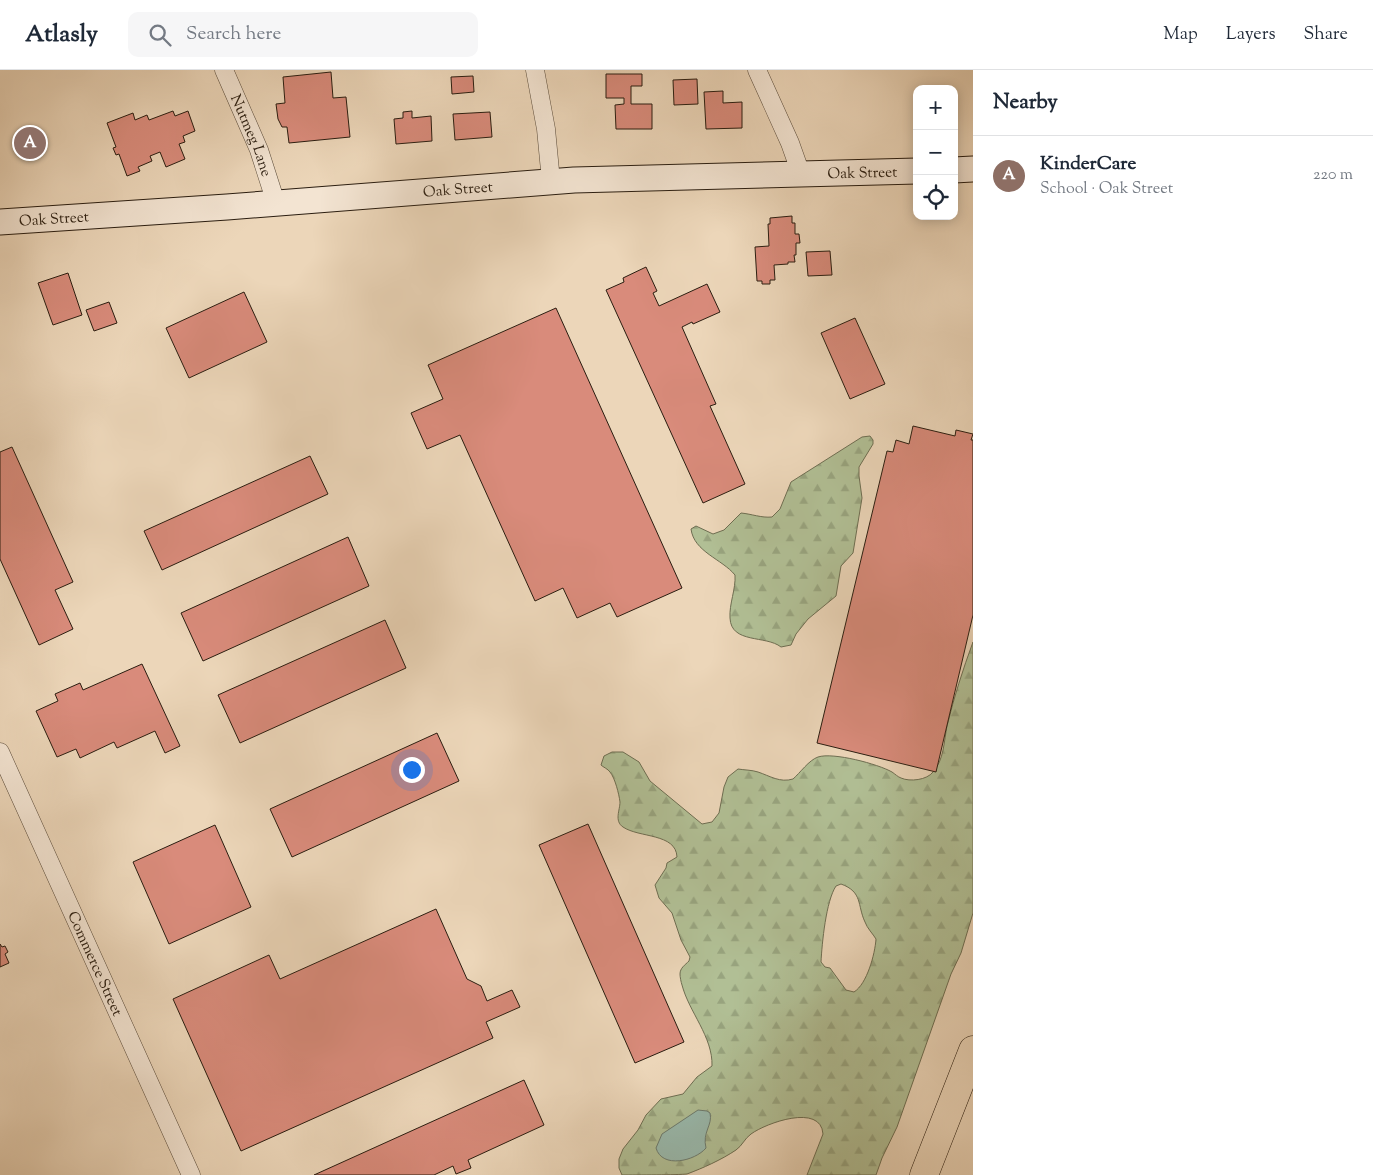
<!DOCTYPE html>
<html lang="en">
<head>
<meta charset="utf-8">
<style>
  :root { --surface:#fff; --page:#f6f6f7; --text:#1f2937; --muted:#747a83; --line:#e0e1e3; --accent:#111827 }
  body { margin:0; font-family:"Sorts Mill Goudy",serif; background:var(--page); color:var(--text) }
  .controls { position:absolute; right:15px; top:15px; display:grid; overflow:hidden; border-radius:10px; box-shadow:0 2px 12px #0003 }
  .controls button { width:45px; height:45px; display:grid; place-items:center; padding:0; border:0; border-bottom:1px solid var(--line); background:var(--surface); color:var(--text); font:25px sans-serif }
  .you { position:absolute; left:411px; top:699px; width:18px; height:18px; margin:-12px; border:4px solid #fff; border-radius:50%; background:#1a73e8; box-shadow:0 0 0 8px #1a73e833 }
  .badge { display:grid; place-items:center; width:32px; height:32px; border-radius:50%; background:var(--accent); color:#fff; font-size:16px; font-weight:700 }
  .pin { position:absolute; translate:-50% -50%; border:2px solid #fff; box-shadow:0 1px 5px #0006 }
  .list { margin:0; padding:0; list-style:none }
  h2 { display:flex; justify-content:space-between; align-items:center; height:65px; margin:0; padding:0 20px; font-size:21px }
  h2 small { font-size:16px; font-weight:400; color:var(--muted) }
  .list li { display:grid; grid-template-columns:32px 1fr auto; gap:15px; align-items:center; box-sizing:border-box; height:80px; padding:0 20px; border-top:1px solid var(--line) }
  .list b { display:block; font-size:19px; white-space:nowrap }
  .list p { margin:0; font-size:16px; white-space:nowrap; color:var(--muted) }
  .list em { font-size:16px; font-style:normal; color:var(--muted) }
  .icon { flex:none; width:28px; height:28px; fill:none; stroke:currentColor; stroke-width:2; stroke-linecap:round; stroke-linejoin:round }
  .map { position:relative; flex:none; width:973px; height:1105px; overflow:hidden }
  header { display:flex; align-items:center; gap:30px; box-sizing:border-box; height:70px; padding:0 25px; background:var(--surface); border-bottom:1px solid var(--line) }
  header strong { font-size:24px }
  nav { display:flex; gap:28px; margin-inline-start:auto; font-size:18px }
  .search { width:350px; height:45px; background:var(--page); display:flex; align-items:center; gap:12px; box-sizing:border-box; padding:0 18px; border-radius:10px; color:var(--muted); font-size:19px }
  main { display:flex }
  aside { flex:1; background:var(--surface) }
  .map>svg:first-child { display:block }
</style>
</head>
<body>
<header>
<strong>Atlasly</strong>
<div class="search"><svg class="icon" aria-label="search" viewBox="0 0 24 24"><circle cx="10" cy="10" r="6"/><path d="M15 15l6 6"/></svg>Search here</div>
<nav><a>Map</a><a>Layers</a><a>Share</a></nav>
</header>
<main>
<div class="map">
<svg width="973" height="1105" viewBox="0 0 973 1105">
  <defs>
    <pattern id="forest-firs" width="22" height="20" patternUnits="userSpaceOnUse" patternTransform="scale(1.25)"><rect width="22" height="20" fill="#b1bf95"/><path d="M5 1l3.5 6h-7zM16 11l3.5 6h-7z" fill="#98a47f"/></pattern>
  </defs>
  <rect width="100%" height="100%" fill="#ecd6b9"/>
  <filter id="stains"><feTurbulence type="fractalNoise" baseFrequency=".004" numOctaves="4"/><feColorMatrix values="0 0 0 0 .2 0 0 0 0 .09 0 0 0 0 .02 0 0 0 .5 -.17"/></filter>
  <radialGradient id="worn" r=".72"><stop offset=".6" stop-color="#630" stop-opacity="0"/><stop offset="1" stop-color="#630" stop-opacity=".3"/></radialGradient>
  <path fill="url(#forest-firs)" stroke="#6e6e52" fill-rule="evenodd" d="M870 366 873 370V374L859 397V406L862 428 853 483 841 496 836 526 808 549 796 564 791 575 781 577C766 565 731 574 730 548 729 534 736 519 735 505 722 489 694 482 691 459L696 456 713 464 724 460 741 443C752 444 761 448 772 447L780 439 791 412 862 367Z
    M973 572V843L961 883 951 904 897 1057 882 1088 876 1105H807L823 1064C821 1033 766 1053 751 1064 745 1068 742 1076 736 1080 721 1090 703 1098 687 1104 678 1105 636 1105 622 1105L619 1098V1089L623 1079 638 1060 646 1045 661 1029 683 1024 697 1007 712 996C713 967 689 942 682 915 681 912 680 907 680 904 680 898 685 895 689 891L690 887 681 870 672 843 659 828 655 815 666 798 667 793 677 787C676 763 639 768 623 757 614 751 620 740 620 732 619 724 615 708 610 702 608 699 603 697 601 695L604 686 612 682H623L639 692 650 711 702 754 712 752 719 743 724 717 728 707 738 699C744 700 752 700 758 702 770 706 780 713 793 709 800 703 809 690 818 687 833 682 878 694 892 702 895 704 898 707 901 708 910 712 927 710 933 702 944 690 944 671 947 656 954 627 963 599 973 572ZM841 814C863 822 857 835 865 852 867 858 873 864 876 869 875 884 867 914 854 922L846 920 830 898 825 897 821 892C822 873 826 831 836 816Z"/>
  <path fill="#99b9ac" stroke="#6d7b6e" d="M698 1040 707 1041 710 1043C713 1055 702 1062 706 1078 695 1091 662 1099 656 1078L662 1064Z"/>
  <path fill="#d98b7b" stroke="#2a1d10" d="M331 2 333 28 346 27 350 67 289 73 287 57H282L278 49 276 34 285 33 283 7Z
    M606 4H642V16H631V34H652V59H616L615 35 624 34V28H606Z
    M473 6 474 22 452 24 451 7Z
    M697 9 698 34 674 35 673 10Z
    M723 21V33L742 32V58L706 59 704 22Z
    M173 41 175 46 188 41 195 61 183 66 185 72 179 74 185 89 166 97 160 82 150 86 152 91 138 97 140 101 127 106 119 84 116 85 113 78 116 77 107 53 133 43 135 50 147 45 149 50Z
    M412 41V48L431 46 432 71 396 74 394 49 403 48V42Z
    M490 42 492 67 455 70 453 44Z
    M792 146V153H795V164H799L800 173H796V185H794L795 192H788V194L774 195 775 210H770V214H762V211H757L755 177 769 176 768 154H770V148Z
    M830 181 832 205 808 206 806 182Z
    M646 197 657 221 653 223 659 236 707 214 720 242 693 254 692 252 682 257 716 334 710 336 745 414 703 433 606 220 624 212 623 208Z
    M68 203 82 245 53 255 38 213Z
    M244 222 267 272 189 308 166 258Z
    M109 232 117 253 94 261 86 240Z
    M556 238 682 518 617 547 610 533 577 548 563 518 535 531 460 365 427 379 411 343 443 329 428 295Z
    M855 248 885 314 850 329 821 263Z
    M913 356 955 366 956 360 973 364 971 370H973V545L936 702 817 673 887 381 893 382 896 370 909 374Z
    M12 377 73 512 55 520 73 559 39 575 0 489V382Z
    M310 386 328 424 162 500 144 461Z
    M348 467 369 516 203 591 181 543Z
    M385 550 406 598 240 673 218 625Z
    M142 594 180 676 165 683 155 661 117 678 114 672 80 688 76 679 57 687 36 641 58 631 55 624 80 613 83 620Z
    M437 663 459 711 292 787 270 739Z
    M588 754 684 972 635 993 539 775Z
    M215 755 251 837 169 874 133 792Z
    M436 839 467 909 481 916 487 931 512 920 520 937 486 952 493 968 241 1081 173 929 269 885 280 909Z
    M0 874 2 877 5 876 8 882 5 884 9 893 0 897Z
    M524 1010 544 1055 468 1090 471 1098 456 1104 453 1096 434 1105H314Z"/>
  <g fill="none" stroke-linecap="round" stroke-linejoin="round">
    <g stroke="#5a4b3a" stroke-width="19">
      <g id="street">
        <path id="s1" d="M224 0 259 80 276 133"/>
        <path d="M535 0 546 59 551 111"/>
        <path d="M757 0 790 73 801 104"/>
        <path id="s2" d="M0 682 191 1105"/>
      </g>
    </g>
    <g stroke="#2a1d10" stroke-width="27">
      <g id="secondary">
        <path d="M954 100 973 99"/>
        <path id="s3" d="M0 152 227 137 574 110 917 101"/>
      </g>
    </g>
    <g stroke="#2a1d10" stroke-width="29">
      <path id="highway" d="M924 1105 973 980"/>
    </g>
    <use href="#street" stroke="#f3e4d2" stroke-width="18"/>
    <use href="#secondary" stroke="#f3e4d2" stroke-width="25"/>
    <use href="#highway" stroke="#ecd6b9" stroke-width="28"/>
  </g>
  <g text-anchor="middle" stroke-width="5" stroke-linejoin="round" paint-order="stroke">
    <g font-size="15" fill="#2a1d10" stroke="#f3e4d2">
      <text dy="5" stroke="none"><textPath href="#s1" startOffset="71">Nutmeg Lane</textPath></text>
      <text dy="5" stroke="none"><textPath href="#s3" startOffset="864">Oak Street</textPath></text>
      <text dy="5" stroke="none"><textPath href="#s3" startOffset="459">Oak Street</textPath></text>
      <text dy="5" stroke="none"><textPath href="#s3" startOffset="54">Oak Street</textPath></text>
      <text dy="5" stroke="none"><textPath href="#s2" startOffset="232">Commerce Street</textPath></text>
    </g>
  </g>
  <rect width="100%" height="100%" filter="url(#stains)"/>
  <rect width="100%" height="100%" fill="url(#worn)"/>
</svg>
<div class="controls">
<button>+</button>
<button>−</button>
<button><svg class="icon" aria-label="locate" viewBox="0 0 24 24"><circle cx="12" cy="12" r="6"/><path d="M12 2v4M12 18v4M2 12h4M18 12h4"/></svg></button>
</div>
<div class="you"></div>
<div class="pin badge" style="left:30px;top:73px;background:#8d6e63">A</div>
</div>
<aside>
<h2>Nearby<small></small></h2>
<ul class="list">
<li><span class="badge" style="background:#8d6e63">A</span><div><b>KinderCare</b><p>School · Oak Street</p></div><em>220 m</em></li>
</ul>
</aside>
</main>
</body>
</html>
